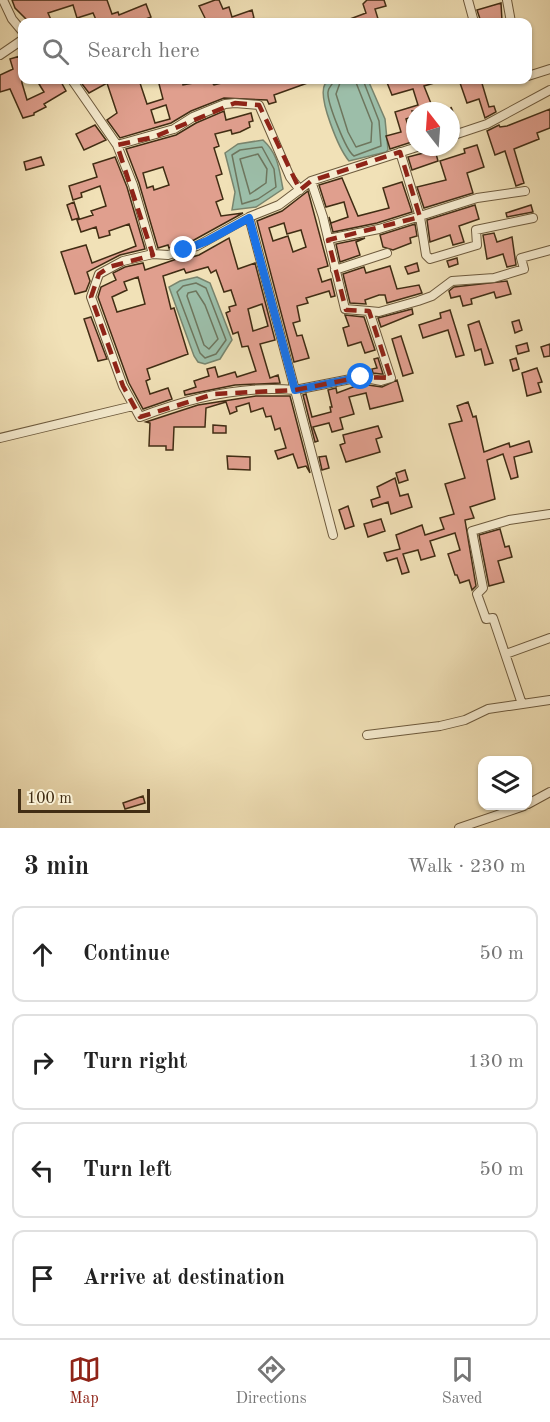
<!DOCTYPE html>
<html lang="en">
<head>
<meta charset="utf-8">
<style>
  :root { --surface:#fff; --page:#f6f6f6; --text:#222; --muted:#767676; --line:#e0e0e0; --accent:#8f2418 }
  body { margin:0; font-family:"Old Standard TT",serif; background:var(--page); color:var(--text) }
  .controls { position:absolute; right:18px; bottom:18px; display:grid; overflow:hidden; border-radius:12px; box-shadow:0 2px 4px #0004 }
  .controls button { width:54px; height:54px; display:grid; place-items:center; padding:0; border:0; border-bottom:2px solid var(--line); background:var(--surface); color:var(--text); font:30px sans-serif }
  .compass { position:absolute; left:406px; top:102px; width:54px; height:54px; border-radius:50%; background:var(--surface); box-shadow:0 2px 4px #0004; rotate:343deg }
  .scale { position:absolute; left:18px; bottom:15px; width:132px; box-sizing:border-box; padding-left:6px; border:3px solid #412d14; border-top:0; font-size:16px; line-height:21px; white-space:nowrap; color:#412d14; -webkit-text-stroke:4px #f6ecd0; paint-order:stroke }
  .stop { position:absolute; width:18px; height:18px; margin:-14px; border:4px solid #1a73e8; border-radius:50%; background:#fff }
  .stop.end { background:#1a73e8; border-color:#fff; box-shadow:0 2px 6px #0008 }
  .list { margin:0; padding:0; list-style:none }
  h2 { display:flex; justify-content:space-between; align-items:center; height:78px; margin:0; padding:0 24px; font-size:26px }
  h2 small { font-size:20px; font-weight:400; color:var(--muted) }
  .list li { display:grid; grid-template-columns:39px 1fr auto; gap:18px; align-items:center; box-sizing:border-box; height:96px; margin:0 12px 12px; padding:0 12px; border:2px solid var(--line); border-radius:12px }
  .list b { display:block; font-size:22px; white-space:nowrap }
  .list em { font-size:20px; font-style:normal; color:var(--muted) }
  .icon { flex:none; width:33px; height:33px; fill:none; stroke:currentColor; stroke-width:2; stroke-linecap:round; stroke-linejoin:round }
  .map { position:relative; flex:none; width:550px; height:828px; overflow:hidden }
  .search { position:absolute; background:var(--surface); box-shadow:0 2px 4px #0004; left:18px; right:18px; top:18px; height:66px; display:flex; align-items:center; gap:15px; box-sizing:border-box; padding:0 21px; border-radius:12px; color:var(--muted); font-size:22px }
  .sheet { height:510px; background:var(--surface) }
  nav { display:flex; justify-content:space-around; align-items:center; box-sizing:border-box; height:84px; border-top:2px solid var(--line); background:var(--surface); font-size:16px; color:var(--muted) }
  nav a { display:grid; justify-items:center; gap:3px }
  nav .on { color:var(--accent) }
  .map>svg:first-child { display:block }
</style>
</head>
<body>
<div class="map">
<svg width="550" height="828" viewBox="0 0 550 828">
  <rect width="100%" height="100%" fill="#f1e1b7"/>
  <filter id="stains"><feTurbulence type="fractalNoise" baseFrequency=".00333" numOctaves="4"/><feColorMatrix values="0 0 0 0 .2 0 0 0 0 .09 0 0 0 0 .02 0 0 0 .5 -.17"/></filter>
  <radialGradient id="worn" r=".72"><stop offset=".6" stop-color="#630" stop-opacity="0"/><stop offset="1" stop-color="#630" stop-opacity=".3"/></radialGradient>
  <path fill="#9cbea9" stroke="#78846d" stroke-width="1.5" d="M332 80H368L385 119 388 150 386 152 349 161C339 149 317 97 325 84Z
    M263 140C279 155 279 170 283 189L256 207 232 210 235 192 225 153 238 144Z
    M197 277 210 283 232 340 220 359 205 364 198 362 194 356 169 287 180 281Z"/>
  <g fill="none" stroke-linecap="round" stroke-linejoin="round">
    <path stroke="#6e765e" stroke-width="1.5" d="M334 80C333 85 328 87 328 92 327 102 346 151 354 156L381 146 379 121 363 80
      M341 80 336 94 348 132 356 147 371 142 372 123 355 80
      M262 147 274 169 276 187 258 199 242 204 232 155 240 150Z
      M258 154 267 169 266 183 250 194 240 159Z
      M196 283 206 288 226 340 216 354 205 358 200 353 177 292 183 286Z
      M196 291 205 305 218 339 209 349 204 345 187 296 188 293Z"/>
  </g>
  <path fill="#e09f8e" stroke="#412d14" stroke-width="1.5" fill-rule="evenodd" d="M12 0H107L112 14 118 12 119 15 146 4 151 17 138 22H97L93 13 77 18 73 5 48 13 52 22H29L15 8Z
    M215 0H219L223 9 229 7 232 17 252 10 254 18 242 22H207L199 6Z
    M367 0H384L386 6 375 9 379 22H342L366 13 363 4Z
    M501 3 502 21 481 22 477 10Z
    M20 56 22 83 27 100 44 92 39 84 48 80H60L66 91 44 104 46 107 34 113V115L23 118 10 89 0 92V75L13 69 10 59Z
    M79 80H139L147 104 163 99 158 80H182L183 85 210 80 214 85 234 80 313 81 274 95 276 102 269 104 267 100 224 98 191 111 171 123 120 138 107 120 117 113 107 83 89 93ZM166 105 170 119 155 123 151 110Z
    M386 80 441 81 424 86 434 111H412L414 116 406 119 411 134 415 132V141L390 149 386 136 401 132 395 112 418 105 413 89 392 95Z
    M459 80H481L489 107 494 106 496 112 485 118 479 99 467 103Z
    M451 107 459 127 451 129Z
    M550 109V128L537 133 539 139 514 149 524 183 516 186 505 151 495 155 487 131 499 125 500 127 507 126Z
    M224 111 226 120 251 113 253 121 249 122 250 127 240 132 232 134 231 130 215 134 219 146 214 148 222 174 216 176 223 199 216 202 221 216 243 213 194 240 169 248 168 245 158 248 139 183 126 149 176 135 196 123ZM163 167 169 185 154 190 153 186 147 188 143 173Z
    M95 125 106 140 84 150 76 134Z
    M477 145 484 167 467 173 473 193 424 208 417 187 446 180 440 161 465 153 464 149Z
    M435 150 438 161 412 170 408 157Z
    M41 157 44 165 26 170 24 162Z
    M115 157 127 187 145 249 120 255 87 272 90 281 86 291 75 294 61 252 86 245 92 263 136 246 129 224 109 231 110 235 99 238 96 227 81 232 77 220 93 215 91 211 106 206 100 186 81 193 82 197 73 200 69 186 97 177 93 164Z
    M342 178 358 216 389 208 383 188 402 182 412 212 377 223 333 232 329 217 331 223 348 217 344 202 326 207 319 185Z
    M308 191 328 266 318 269 322 282 331 279 335 296 331 297 329 291 306 298 308 303 297 306 300 321 293 323 297 336 302 335 309 358 294 362 257 221 282 211ZM284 223 287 234 301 230 306 247 293 252 288 236 273 241 269 228Z
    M74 202 79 218 72 220 67 205Z
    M475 205 479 219 459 226 464 242 453 245 450 235 430 242 427 220Z
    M531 205 533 212 507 217 506 213Z
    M415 224 417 236 410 238 411 243 393 250 383 247 380 235Z
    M494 233 497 242 512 237 516 265 507 267 503 254 487 259 483 235Z
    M229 238 238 269 255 263 275 340 260 344 270 378 278 375 280 383 235 385 185 395 184 391 196 387 194 381 209 376 207 369 215 367 218 377 235 372 237 377 256 371 248 346 242 347 238 332 233 334 226 313 230 311 229 307 236 305 231 290 224 292 216 270 211 273 208 267 186 273 184 269 163 276 171 309 174 308 188 354 147 369 150 379 146 381 150 394 168 388 172 399 143 409 129 383 98 297 101 287 116 280 113 273 125 267 143 263 145 270 191 254 192 257 199 255ZM138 277 145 304 117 312 112 297 127 290 124 282ZM262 304 268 326 253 331 248 309Z
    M365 238 356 242 360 255 340 262 336 244Z
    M457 258 458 264 449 267 447 261Z
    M417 263 419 271 408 274 405 267Z
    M390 266 397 289 419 285 422 293 387 303 385 295H379L365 300 366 304 350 303 343 274 364 267 366 273Z
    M507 281 511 294 496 298 494 292 471 299 472 304 463 306 460 296 451 298 449 291 454 287Z
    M412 309 413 314 381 327 378 318Z
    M450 310 464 355 456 357 448 330 423 338 419 325 441 318 440 313Z
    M345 315 364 317 375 350 365 353 361 342 348 346 343 328 349 326Z
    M91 317 107 359 98 361 84 319Z
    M519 320 522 330 515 333 512 322Z
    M479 321 493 363 485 365 481 349 475 351 468 325Z
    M401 336 413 373 403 376 392 339Z
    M527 343 529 351 518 354 516 346Z
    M550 344V356L544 357 541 347Z
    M378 358 383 374H381L373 373 372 369 377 368 374 359Z
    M516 358 519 369 513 371 510 360Z
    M537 368 542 382 538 383 541 392 527 396 522 373Z
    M397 380 403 401 370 409 366 393 349 397 354 414 340 418 343 429 332 432 329 423 313 427 318 441 315 442 303 395 306 394 312 417 331 412 330 407H332L328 390 336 388 337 393 361 384 382 387Z
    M256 396H290L310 473 306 466 298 468 293 454 278 459 275 451 286 448 280 428 275 430 271 416 266 417 263 408 251 412 249 403 236 407 237 411 230 414 226 402 206 408 205 427H174L173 450H166V446H149L150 423 146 422 198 405Z
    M468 402 473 417 476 416 484 452 509 443 510 447 529 441 532 452 514 457 518 477 511 479 503 454 487 460 495 499 470 507 474 518 465 520 476 586 472 590 469 580 460 583 457 575H455L448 554 460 550 455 533 430 541 435 556 421 560 418 550 403 554 409 572 402 574 397 558 387 561 384 553 400 549 396 535 422 525 425 535 444 529 440 518 454 514 445 484 465 478 449 424 462 421 457 406Z
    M213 425 226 426V433H213Z
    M378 426 382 437 376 439 380 452 346 462 340 445 345 443 343 435Z
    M227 456 250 457V470L228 469Z
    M326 456 329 468 322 470 319 457Z
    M405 470 408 480 399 483 396 473Z
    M395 478 400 496 408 494 412 507 391 514 388 502 373 507 371 500 380 497 377 487Z
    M348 506 354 526 345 529 339 510Z
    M381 519 385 531 368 537 364 524Z
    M500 529 505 547 509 546 512 557 498 561 504 582 489 586 479 535Z
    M143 796 145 803 125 809 123 803Z"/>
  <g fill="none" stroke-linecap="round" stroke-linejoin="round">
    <g stroke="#6d5a3d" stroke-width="10">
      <path id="street" d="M3 0 12 19 22 31
        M468 0 474 22
        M507 0 511 22
        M0 55 22 40
        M528 76 550 69
        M72 80 117 145 133 185 153 254
        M451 136 487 124 550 90
        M117 145 174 129 193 117 225 104 235 103 259 105 290 177 300 190
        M400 152 420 217 426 255 430 259 477 245 476 230 533 218
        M249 217 295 390 361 377 381 381 391 378 369 311 345 309 323 217 311 181
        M328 239 379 229 477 198 525 191
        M335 270 387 253
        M369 311 379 312 418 301 432 296 452 281 494 278 524 269 521 258 550 250
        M0 438 133 406
        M333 535 295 390C242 385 189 398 140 417L123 386 91 297 99 274 123 261 153 254 168 255 197 246 249 217 279 205 311 181 417 147
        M506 654 550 638
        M522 704 493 618 486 619 477 594 483 588 472 531 509 520 550 514
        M367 735 440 726 465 720 488 709 550 700
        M528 804 550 792
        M459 828 524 806"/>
    </g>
    <use href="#street" stroke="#f6ecd0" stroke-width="8"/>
  </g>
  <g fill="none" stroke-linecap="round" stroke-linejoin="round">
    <path stroke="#1a73e8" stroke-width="8" d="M184 250 207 241 249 218 295 390 361 377"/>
  </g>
  <path fill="none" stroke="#8f2418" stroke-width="4.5" stroke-dasharray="12 8" stroke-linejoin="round" d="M235 103 259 105 300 190 311 181 400 152 420 217 328 240 346 310 369 311 391 378 361 377 295 390 214 394 140 417 123 386 91 297 99 274 109 267 153 255 117 145 154 137Z"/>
  <rect width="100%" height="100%" filter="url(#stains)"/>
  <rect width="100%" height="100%" fill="url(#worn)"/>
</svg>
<div class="controls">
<button><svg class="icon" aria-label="layers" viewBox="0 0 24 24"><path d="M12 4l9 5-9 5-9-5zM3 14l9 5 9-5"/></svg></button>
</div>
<svg class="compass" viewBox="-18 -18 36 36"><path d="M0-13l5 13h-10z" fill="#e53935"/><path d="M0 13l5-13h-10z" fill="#767676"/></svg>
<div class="scale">100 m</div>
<div class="stop" style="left:361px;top:377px"></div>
<div class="stop end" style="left:184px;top:250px"></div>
<div class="search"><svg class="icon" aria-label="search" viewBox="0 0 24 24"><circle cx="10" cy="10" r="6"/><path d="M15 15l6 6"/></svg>Search here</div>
</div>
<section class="sheet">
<h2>3 min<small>Walk · 230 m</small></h2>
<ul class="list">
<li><svg class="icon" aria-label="ahead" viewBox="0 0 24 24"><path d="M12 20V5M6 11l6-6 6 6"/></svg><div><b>Continue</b></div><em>50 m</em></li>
<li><svg class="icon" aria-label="right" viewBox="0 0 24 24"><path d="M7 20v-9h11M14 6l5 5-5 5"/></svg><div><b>Turn right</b></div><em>130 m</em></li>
<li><svg class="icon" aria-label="left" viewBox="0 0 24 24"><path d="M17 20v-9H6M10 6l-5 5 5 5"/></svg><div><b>Turn left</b></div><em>50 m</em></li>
<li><svg class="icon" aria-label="arrive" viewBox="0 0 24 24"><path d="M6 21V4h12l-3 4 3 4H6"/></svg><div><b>Arrive at destination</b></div></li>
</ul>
</section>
<nav>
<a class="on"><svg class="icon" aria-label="map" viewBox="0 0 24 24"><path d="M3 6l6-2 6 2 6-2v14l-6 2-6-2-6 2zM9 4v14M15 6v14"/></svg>Map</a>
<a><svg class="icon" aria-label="directions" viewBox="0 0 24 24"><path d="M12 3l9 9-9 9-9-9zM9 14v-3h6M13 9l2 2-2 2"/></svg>Directions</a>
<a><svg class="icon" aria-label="saved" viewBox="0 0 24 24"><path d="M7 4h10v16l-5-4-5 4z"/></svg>Saved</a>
</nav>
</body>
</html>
